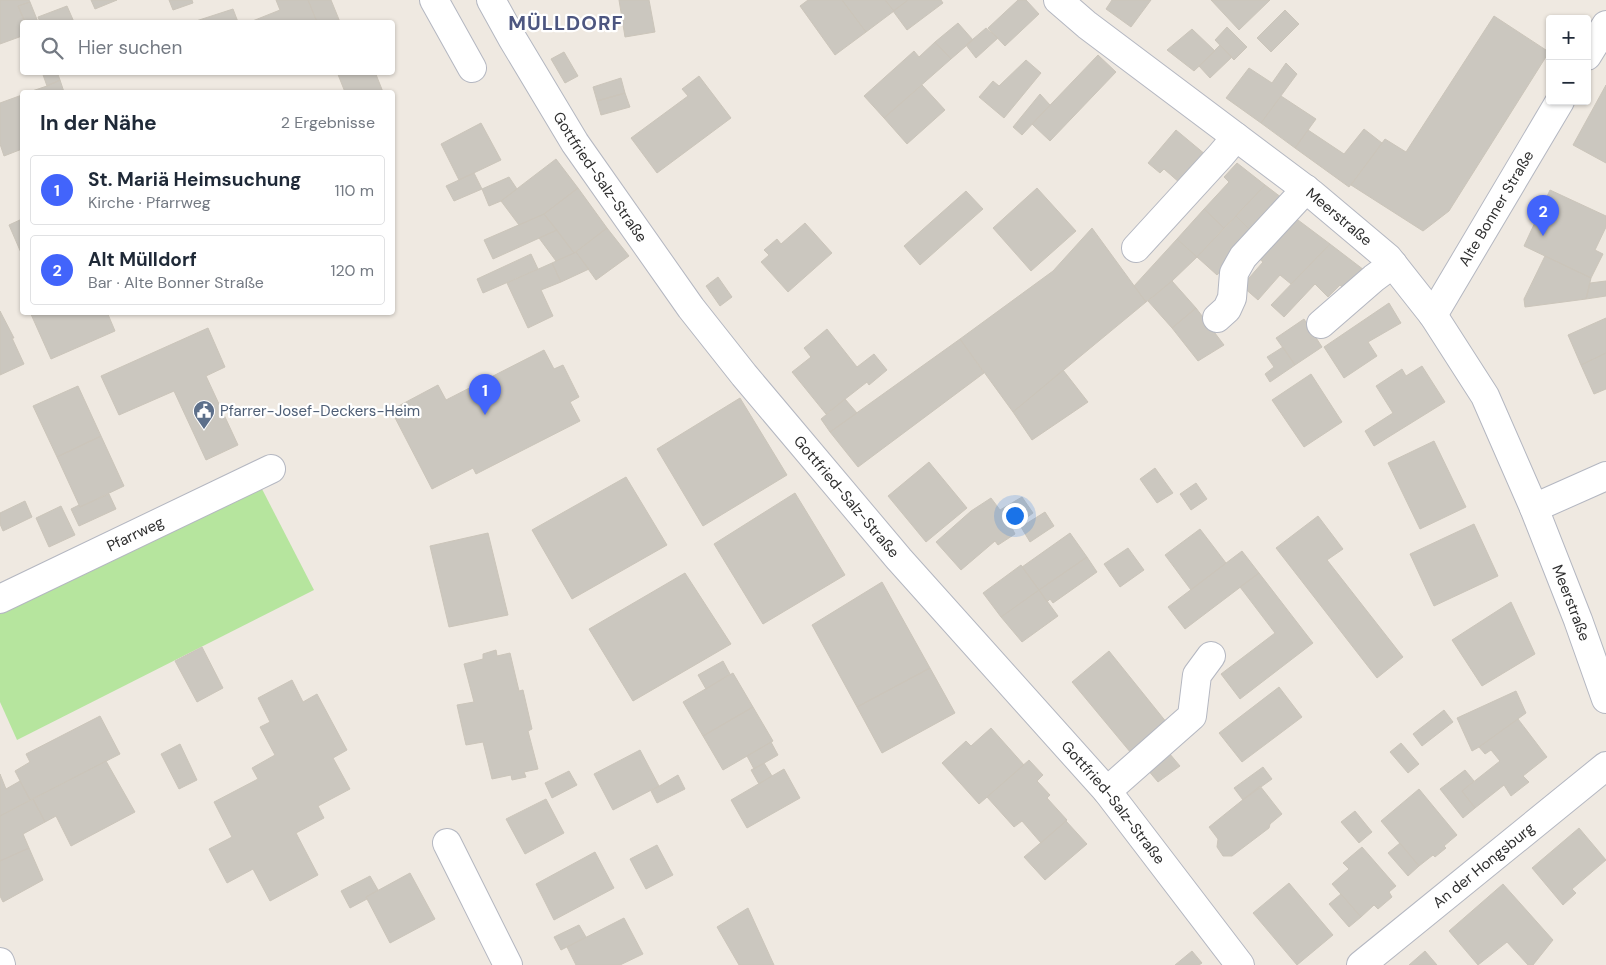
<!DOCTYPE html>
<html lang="de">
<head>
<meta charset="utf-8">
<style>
  :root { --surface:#fff; --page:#f6f6f7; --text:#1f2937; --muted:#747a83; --line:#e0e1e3; --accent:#4264fb }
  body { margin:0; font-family:"DM Sans",sans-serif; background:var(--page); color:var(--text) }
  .controls { position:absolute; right:15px; top:15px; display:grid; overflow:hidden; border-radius:5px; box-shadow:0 1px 4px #0004 }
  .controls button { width:45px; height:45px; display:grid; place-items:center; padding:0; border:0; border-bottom:1px solid var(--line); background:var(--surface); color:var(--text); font:25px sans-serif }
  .you { position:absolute; left:1014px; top:515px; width:18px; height:18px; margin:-12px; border:4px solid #fff; border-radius:50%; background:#1a73e8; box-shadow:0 0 0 8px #1a73e833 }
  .badge { display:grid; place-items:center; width:32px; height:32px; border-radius:50%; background:var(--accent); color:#fff; font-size:16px; font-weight:700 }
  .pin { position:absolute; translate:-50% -41px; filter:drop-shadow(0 1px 2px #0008) }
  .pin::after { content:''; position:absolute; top:26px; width:18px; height:15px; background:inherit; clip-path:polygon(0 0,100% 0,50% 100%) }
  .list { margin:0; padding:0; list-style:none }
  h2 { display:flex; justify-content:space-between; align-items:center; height:65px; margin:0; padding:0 20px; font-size:21px }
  h2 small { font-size:16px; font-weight:400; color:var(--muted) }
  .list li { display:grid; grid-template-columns:32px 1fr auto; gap:15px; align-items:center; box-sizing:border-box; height:70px; margin:0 10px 10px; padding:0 10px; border:1px solid var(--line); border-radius:5px }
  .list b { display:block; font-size:19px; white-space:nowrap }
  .list p { margin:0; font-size:16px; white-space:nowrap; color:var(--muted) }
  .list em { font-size:16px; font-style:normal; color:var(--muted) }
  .icon { flex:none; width:28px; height:28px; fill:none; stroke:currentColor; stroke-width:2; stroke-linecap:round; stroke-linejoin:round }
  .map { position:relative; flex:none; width:1606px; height:965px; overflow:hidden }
  .search { position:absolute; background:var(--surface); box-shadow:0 1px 4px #0004; left:20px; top:20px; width:375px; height:55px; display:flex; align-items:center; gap:12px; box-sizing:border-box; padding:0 18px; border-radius:5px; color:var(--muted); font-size:19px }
  .panel { position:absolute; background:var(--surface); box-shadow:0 1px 4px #0004; left:20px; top:90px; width:375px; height:225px; border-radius:5px }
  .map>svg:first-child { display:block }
</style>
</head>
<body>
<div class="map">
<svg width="1606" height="965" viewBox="0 0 1606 965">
  <rect width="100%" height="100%" fill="#efe9e1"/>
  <path fill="#b6e59e" d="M262 489 314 590 17 740 0 702V614Z"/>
  <path fill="#cbc7bf" stroke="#cbc5ba" d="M0 0H29L30 2 18 6 25 22H22V36L0 44Z
    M91 0H117L95 9Z
    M169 0H192L193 3 173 10Z
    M276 0H308L317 22H250L280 10Z
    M308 0H331L340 22H317Z
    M619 0H649L655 32 625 37Z
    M808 0H842L866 32 835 55 800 6Z
    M842 0H885L894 11 866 32Z
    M885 0H908L894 11Z
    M908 0H941L943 3 907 30 893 11Z
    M1018 0H1026L1039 14 1005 46 988 28Z
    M1112 0H1151L1131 27 1106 9Z
    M1211 0H1270L1239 30Z
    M30 2 38 22H25L18 6Z
    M67 6 74 22H40L38 17Z
    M233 9 238 22H193Z
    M1285 10 1299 24 1271 52 1257 38Z
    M1494 16 1549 52 1449 211 1423 231 1351 185 1385 139 1406 152Z
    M958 23 973 40 951 59 935 42Z
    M1227 27 1247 47 1234 60 1215 40Z
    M986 28 998 38 976 58 966 45Z
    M1192 29 1215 51 1194 71 1167 50Z
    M935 42 951 59 884 118 864 96 914 51 919 57Z
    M1220 45 1232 57 1210 78 1199 66Z
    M564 52 578 76 565 83 551 59Z
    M1098 55 1116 72 1050 141 1032 124Z
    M1026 60 1041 73 1004 118 979 97 993 81 999 86Z
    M1286 63 1297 74 1261 123 1226 98 1249 68 1272 83Z
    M42 72H57L60 80 47 86Z
    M337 72H375L383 92H345Z
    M699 76 731 118 657 173 631 138 688 96 682 89Z
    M621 78 625 93 597 101 593 87Z
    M60 80 64 92H29L47 86Z
    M922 85 945 110 907 144 884 118Z
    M1606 85V163L1573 145Z
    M625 93 630 107 601 115 597 101Z
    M1040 94 1050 105 1022 135 1013 127Z
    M22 95V149L4 156 0 144V103Z
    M1281 96 1316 119 1295 148 1261 123Z
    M481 123 501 160 459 180 441 144Z
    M1364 129 1382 143 1349 187 1295 148 1308 130 1344 154Z
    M1176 130 1206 155 1180 183 1164 169 1160 173 1148 163Z
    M556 159 578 188 544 214 519 225 501 201Z
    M1237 163 1265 185 1224 228 1204 209 1229 182 1224 177Z
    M474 173 482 189 454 201 446 186Z
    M509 177 517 189 501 201 489 206 482 189Z
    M1265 185 1286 201 1254 234 1236 216Z
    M578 188 607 228 574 253 544 214Z
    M1037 188 1076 231 1031 271 993 228Z
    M1550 190 1606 216V227L1595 250 1603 254 1591 278 1524 246Z
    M966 191 983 209 920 265 904 246Z
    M1204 209 1224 228 1197 257 1177 239Z
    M544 214 557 230 493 259 484 240Z
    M1236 216 1254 234 1217 275 1197 257Z
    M1294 217 1330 244 1291 284 1280 275 1258 300 1242 286 1263 262 1257 257Z
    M22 219V255L9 225Z
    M805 223 832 253 788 292 761 262 769 255 764 250 777 239 781 244Z
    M607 228 629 256 596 280 576 252Z
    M1092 228 1146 302 1013 412 960 339 1053 271Z
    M557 230 574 253 556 261 539 238Z
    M1177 239 1197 257 1172 281 1146 302 1134 286Z
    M1330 244 1364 270 1345 290 1340 285 1328 297 1315 284 1284 317 1271 305Z
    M576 252 589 269 561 282 552 263Z
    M531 254 538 269 483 293 477 279Z
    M1545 256 1591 278 1586 299 1525 307 1524 299Z
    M552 263 561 282 541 290 553 316 528 328 507 283Z
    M718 277 732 297 720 306 706 286Z
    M1172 281 1196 308 1172 328 1148 301Z
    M1606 281V296L1586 299 1590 283Z
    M1389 303 1401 323 1368 342 1377 356 1344 378 1324 347Z
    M1196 308 1224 345 1198 361 1172 328Z
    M0 311 14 338H12L24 364 0 375Z
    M30 312H107L115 331 51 359Z
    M1606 318V353L1581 365 1568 335Z
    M1304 319 1322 347 1295 365 1276 338Z
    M208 328 225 367 206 376 238 445 206 460 174 391 119 415 101 376Z
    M827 329 857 367 874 354 887 370 869 385 867 382 826 414 792 372 811 357 804 348Z
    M960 339 984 373 858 467 830 432Z
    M1283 347 1295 365 1270 382 1265 374 1274 367 1267 357Z
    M544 350 554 369 563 365 579 397 570 402 580 421 476 474 473 468 432 489 391 410 438 385 446 400Z
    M1606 353V389L1594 394 1581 365Z
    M1422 366 1445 402 1374 446 1365 431 1393 413 1376 386 1402 369 1406 376Z
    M1063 370 1088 402 1032 440 1013 412Z
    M1311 374 1342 422 1304 447 1272 400Z
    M78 386 101 436 57 457 33 406Z
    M740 398 787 475 703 526 657 449Z
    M845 399 857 413 830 432 821 419Z
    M101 436 124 486 80 507 57 457Z
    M1434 441 1466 507 1420 529 1388 463Z
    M929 462 967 508 926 542 888 496Z
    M1155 468 1173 493 1157 503 1140 479Z
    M626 477 667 545 572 599 532 530Z
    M1196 483 1207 499 1191 510 1180 494Z
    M795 493 845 575 763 624 714 544Z
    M109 494 116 509 79 526 71 509 79 505 80 507Z
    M1022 497 1033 513 1012 528 1015 534 998 545 995 541 961 570 936 542 971 511 991 498 1000 510Z
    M25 501 32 517 3 531 0 524V513Z
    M61 506 75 535 49 547 36 518Z
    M1045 512 1054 526 1030 542 1021 527Z
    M1318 516 1343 549 1327 560 1403 657 1377 678 1276 548Z
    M1474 524 1498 576 1434 606 1410 554Z
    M1200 529 1226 563 1191 590 1165 555Z
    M488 533 508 615 449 627 430 546Z
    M1070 533 1087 557 1039 590 1022 567Z
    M1128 548 1144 570 1120 587 1104 564Z
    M1242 551 1259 573 1185 629 1168 607Z
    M1087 557 1097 572 1053 603 1050 599 1047 602 1039 590Z
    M1021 565 1039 590 1001 617 983 593Z
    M685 573 731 644 633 701 589 629Z
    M1259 573 1313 643 1240 699 1221 674 1275 633 1240 587Z
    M882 582 930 668 857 707 812 625Z
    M1039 590 1058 616 1022 642 1001 617Z
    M1511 602 1535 654 1482 686 1452 640Z
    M202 647 223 688 197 702 175 661Z
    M496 650 497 656 510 653 519 691 523 690 532 729 528 731 538 769 524 772 526 777 512 780 511 775 492 779 483 742 466 745 457 705 474 702 464 664 483 659V654Z
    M1109 651 1167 723 1131 753 1072 682Z
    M723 661 730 674 706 689 698 675Z
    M930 668 955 713 882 753 857 707Z
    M733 673 753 707 703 736 683 702Z
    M292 680 303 702 317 694 347 750 333 758 350 789 318 806 324 818 296 833 318 875 270 901 253 869 227 883 209 849 232 837 214 802 258 779 252 768 275 755 260 727 270 722 258 698Z
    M1279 687 1302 717 1242 762 1219 733Z
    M1516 691 1526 713 1479 747 1472 751 1457 718Z
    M753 707 773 741 723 770 703 736Z
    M1444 710 1453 722 1422 746 1413 734Z
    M100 716 120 754 30 800 15 771 30 762 26 754Z
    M1518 719 1547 757 1523 776 1529 782 1511 796 1504 785 1475 808 1462 791 1500 761 1491 750 1485 754 1479 747Z
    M991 728 1024 765 979 804 942 763 966 741 971 746Z
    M771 742 778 755 754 769 747 756Z
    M1401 743 1419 764 1408 773 1390 752Z
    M180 744 197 780 179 789 161 754Z
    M640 750 659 786 613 810 594 774Z
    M1169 753 1180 766 1158 782 1147 769Z
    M1029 760 1043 775 1037 781 1050 795 1047 798 1067 820 1041 843 1022 821 1014 827 987 797Z
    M106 761 135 812 71 846 56 816 45 822 33 799Z
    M764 763 772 776 759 784 751 770Z
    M1263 767 1272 779 1243 800 1234 788Z
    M784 769 800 798 747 828 731 800Z
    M1465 770 1474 781 1462 791 1475 808 1463 818 1440 789Z
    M569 771 577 785 552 798 545 783Z
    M0 774 6 789 20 781 30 800 0 816Z
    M678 775 685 789 657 803 651 791Z
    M1260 786 1282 814 1270 824 1269 828 1232 856H1223L1217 847 1218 839 1209 827Z
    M1419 789 1457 835 1444 846 1446 848 1435 857 1433 855 1419 866 1381 821Z
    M33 799 45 822 23 834 29 848 0 861V816Z
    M546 799 564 833 525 854 506 819Z
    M1355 811 1372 832 1359 843 1341 822Z
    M1066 821 1087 844 1045 880 1024 857Z
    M1579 828 1606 860 1572 889 1576 893 1563 905 1532 868Z
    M1400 843 1419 866 1408 876 1388 853Z
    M657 845 673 875 646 889 630 859Z
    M1362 847 1396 886 1389 892 1392 897 1378 909 1374 905 1361 917 1332 884 1349 869 1343 863Z
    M29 848 43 880 3 902 0 896V861Z
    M595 852 614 888 554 920 536 884Z
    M410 873 435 919 390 943 366 897Z
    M370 876 378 890 366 897 367 899 350 908 341 891Z
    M1289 883 1333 935 1297 965 1253 913Z
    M1503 884 1553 940 1533 965H1528L1507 942 1478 965 1449 931Z
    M1341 894 1361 917 1349 927 1329 904Z
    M748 908 774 965H739L717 927Z
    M624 918 643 954 620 965H576L567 947Z
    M579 925 586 937 561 950 554 937Z
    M1192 951 1202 963 1199 965H1175Z
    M1425 951 1437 965H1409Z"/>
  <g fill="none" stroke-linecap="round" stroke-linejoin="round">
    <g stroke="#b4b7c1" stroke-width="30">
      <g id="minor">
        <path d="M434 0 472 68"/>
        <path id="s1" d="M491 0 512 38 575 143 691 308 744 375 899 559 1107 791 1240 965"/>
        <path id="s2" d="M1058 0 1087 25 1312 194 1388 258 1433 315 1485 396 1534 508 1578 620 1606 699"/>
        <path d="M1587 56 1606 25"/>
        <path d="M1136 248 1221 155 1236 137"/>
        <path id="s3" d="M1433 315 1560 101"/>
        <path d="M1217 318 1227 309 1232 298 1234 273 1243 257 1306 189"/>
        <path d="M1321 324 1374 278 1393 264"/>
        <path d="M1534 508 1606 476"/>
        <path id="s4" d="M0 599 271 469"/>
        <path d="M1107 791 1192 716 1197 675 1211 656"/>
        <path d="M447 843 508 965"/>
        <path d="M0 962 1 965"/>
        <path id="s5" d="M1361 965 1606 766"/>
      </g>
    </g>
    <use href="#minor" stroke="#fff" stroke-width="28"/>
  </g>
  <defs>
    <g id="civic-pin" transform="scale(1.125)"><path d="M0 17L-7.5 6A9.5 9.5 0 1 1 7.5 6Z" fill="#5c6f8a" stroke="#fff"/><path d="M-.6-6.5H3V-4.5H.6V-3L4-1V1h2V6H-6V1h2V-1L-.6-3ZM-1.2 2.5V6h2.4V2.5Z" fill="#fff"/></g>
  </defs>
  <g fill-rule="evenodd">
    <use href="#civic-pin" x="204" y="411"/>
  </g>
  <g text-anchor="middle" stroke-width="4.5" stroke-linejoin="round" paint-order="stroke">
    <g font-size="15" fill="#2e2e2e" stroke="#fff">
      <text dy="5" stroke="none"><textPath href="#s1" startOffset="208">Gottfried-Salz-Straße</textPath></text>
      <text dy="5" stroke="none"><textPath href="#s3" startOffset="124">Alte Bonner Straße</textPath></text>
      <text dy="5" stroke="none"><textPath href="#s2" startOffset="355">Meerstraße</textPath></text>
      <text dy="5" stroke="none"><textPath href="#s1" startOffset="612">Gottfried-Salz-Straße</textPath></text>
      <text dy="5" stroke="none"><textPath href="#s4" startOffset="150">Pfarrweg</textPath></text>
      <text dy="5" stroke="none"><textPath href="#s2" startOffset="812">Meerstraße</textPath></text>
      <text dy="5" stroke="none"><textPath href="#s1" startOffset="1018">Gottfried-Salz-Straße</textPath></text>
      <text dy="5" stroke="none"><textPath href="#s5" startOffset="158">An der Hongsburg</textPath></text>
    </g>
    <g font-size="15" fill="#4e5e75" stroke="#fff" text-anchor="start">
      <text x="220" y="416">Pfarrer-Josef-Deckers-Heim</text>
    </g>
    <g font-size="20" font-weight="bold" letter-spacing="1" fill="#4d5680" stroke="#fff">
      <text x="566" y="30">MÜLLDORF</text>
    </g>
  </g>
</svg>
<div class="controls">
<button>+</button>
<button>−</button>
</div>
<div class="you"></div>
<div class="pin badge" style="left:485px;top:415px">1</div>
<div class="pin badge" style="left:1543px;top:236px">2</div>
<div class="search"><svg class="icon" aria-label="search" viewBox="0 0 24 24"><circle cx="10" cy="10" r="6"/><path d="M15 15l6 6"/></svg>Hier suchen</div>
<section class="panel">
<h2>In der Nähe<small>2 Ergebnisse</small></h2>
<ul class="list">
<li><span class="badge">1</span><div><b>St. Mariä Heimsuchung</b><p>Kirche · Pfarrweg</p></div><em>110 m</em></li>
<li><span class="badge">2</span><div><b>Alt Mülldorf</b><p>Bar · Alte Bonner Straße</p></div><em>120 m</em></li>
</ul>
</section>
</div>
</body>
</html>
